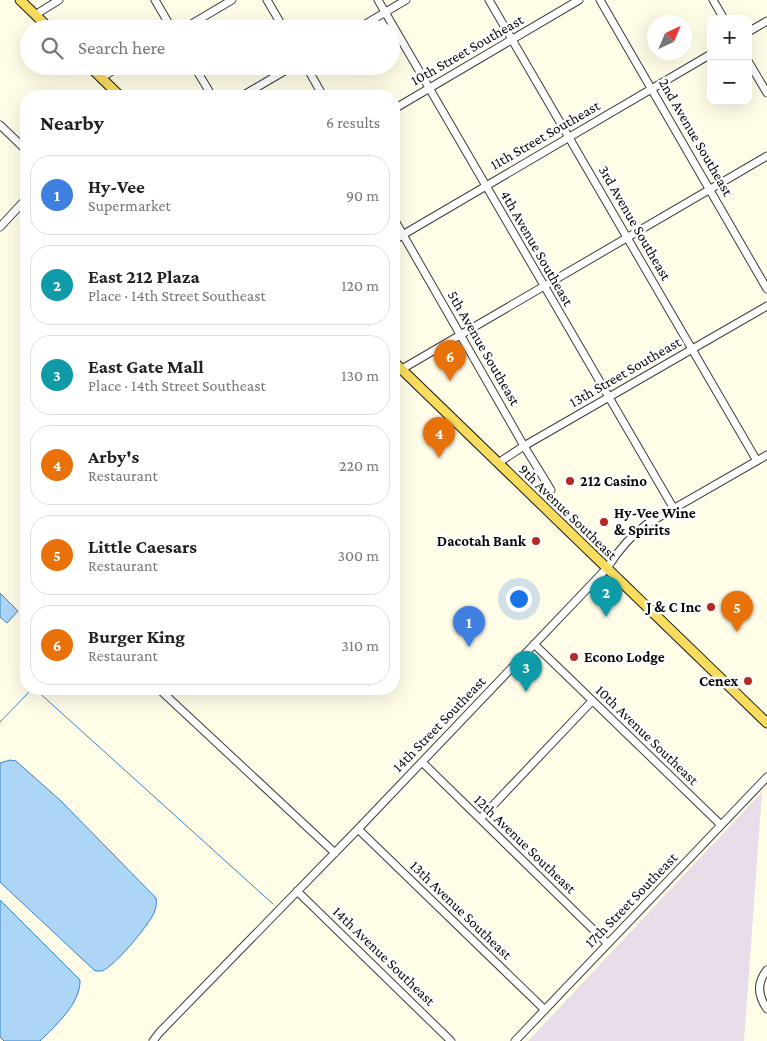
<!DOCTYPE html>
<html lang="en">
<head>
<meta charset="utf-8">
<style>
  :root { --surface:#fff; --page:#f2f2f2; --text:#222; --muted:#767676; --line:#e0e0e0; --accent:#d93025 }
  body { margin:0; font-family:"Crimson Pro",serif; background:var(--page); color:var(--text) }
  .controls { position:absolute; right:15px; top:15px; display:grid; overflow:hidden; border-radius:10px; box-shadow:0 5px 20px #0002 }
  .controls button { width:45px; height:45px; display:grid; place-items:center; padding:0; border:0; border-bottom:1px solid var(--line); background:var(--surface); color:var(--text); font:25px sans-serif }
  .compass { position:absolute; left:647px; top:15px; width:45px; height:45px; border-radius:50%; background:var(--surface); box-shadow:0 5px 20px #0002; rotate:44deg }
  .you { position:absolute; left:518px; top:598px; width:18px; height:18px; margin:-12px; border:4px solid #fff; border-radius:50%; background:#1a73e8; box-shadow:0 0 0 8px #1a73e833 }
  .badge { display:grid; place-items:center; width:32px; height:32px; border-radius:50%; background:var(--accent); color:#fff; font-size:16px; font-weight:700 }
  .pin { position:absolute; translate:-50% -41px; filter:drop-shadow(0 1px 2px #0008) }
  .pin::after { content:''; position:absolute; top:26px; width:18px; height:15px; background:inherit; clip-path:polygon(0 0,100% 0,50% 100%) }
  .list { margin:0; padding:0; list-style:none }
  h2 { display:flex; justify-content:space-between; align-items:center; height:65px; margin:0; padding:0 20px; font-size:21px }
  h2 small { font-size:16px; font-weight:400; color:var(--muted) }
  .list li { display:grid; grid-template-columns:32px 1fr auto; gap:15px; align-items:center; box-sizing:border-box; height:80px; margin:0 10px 10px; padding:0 10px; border:1px solid var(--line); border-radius:20px }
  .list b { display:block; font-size:19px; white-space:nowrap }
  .list p { margin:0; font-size:16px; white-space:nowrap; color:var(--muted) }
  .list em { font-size:16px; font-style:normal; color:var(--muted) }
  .icon { flex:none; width:28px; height:28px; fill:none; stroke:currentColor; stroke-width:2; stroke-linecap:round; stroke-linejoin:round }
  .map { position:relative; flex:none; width:767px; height:1041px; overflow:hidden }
  .search { position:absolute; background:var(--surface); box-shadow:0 5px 20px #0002; left:20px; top:20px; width:380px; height:55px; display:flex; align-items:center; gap:12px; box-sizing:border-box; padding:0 18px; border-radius:28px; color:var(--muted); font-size:19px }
  .panel { position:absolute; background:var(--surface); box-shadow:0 5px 20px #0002; left:20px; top:90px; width:380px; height:605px; border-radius:20px }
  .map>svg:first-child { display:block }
</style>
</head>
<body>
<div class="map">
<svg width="767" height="1041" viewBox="0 0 767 1041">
  <rect width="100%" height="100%" fill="#fffce7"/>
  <path fill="#e9dde9" d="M762 792 744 1041H528Z"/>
  <path fill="#add5f5" stroke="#3584ca" d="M0 593 18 611 7 623 0 617Z
    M10 760 16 761 61 801 156 898C157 903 156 908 154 913 148 926 115 966 102 971 101 971 96 971 95 971L0 882V763Z
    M0 900 80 980C81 1003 55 1026 40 1041H4L0 1037Z"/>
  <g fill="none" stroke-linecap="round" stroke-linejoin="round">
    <path stroke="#3584ca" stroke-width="1" d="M35 689 273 904
      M0 722 32 689"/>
    <g stroke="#3d3d3d" stroke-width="9">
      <path id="minor" d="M155 0 172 29
        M267 0 284 29
        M378 0 674 509
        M489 0 757 461
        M600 0 767 289
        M713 0 724 19
        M35 15 59 0
        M183 29 232 0
        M357 29 406 0
        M748 32 767 21
        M748 61 767 93
        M194 66 212 96
        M306 66 323 96
        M101 78 120 66
        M242 96 293 66
        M394 109 579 0
        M0 125 26 150
        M394 219 524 446 551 490
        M0 227 26 199
        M394 240 711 54
        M402 369 767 156
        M498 463 524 446 767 306
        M534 644 720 824
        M159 689 335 853
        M422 762 608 944
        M480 819 592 701
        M358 829 545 1010
        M297 891 451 1041
        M767 970C756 983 758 996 767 1009
        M153 1041 159 1033 358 829 607 568C618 551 630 536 647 524L767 455
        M515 1041 767 777"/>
    </g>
    <g stroke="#1b1b1b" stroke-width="11">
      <path id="major" d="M20 0 50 29
        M89 66 120 96
        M394 362 767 723"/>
    </g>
    <use href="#minor" stroke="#fff" stroke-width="7"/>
    <use href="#major" stroke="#f7dc5e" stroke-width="9"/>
  </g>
  <g fill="#b62825" stroke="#fff" stroke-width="2">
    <circle cx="570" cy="481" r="5"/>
    <circle cx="604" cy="522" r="5"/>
    <circle cx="536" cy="541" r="5"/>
    <circle cx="711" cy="607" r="5"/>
    <circle cx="574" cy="657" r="5"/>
    <circle cx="748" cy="681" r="5"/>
  </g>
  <g text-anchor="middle" stroke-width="5" stroke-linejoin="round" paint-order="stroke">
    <g font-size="15" fill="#0a0a0a" stroke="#fff">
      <text transform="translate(467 50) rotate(-30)" y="5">10th Street Southeast</text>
      <text transform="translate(545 135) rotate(-30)" y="5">11th Street Southeast</text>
      <text transform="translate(696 137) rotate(60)" y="5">2nd Avenue Southeast</text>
      <text transform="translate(635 223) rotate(60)" y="5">3rd Avenue Southeast</text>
      <text transform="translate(537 248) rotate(60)" y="5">4th Avenue Southeast</text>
      <text transform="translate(484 348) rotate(60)" y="5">5th Avenue Southeast</text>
      <text transform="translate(625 372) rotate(-30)" y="5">13th Street Southeast</text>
      <text transform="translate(568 512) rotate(44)" y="5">9th Avenue Southeast</text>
      <text transform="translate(439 724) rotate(-46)" y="5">14th Street Southeast</text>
      <text transform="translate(647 735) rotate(44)" y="5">10th Avenue Southeast</text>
      <text transform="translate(525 844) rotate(44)" y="5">12th Avenue Southeast</text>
      <text transform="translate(631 900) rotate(-46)" y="5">17th Street Southeast</text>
      <text transform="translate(461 910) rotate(44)" y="5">13th Avenue Southeast</text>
      <text transform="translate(384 956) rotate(44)" y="5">14th Avenue Southeast</text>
    </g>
    <g font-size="15" font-weight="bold" fill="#0a0a0a" stroke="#fff" text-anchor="start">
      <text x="580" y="486">212 Casino</text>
      <text x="614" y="518">Hy-Vee Wine<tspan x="614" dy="17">&amp; Spirits</tspan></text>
      <text x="526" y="546" text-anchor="end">Dacotah Bank</text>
      <text x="701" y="612" text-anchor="end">J &amp; C Inc</text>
      <text x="584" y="662">Econo Lodge</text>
      <text x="738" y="686" text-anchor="end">Cenex</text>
    </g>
  </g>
</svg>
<div class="controls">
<button>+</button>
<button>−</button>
</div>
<svg class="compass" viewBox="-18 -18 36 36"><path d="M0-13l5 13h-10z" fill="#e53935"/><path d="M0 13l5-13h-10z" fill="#767676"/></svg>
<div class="you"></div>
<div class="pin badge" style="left:469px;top:647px;background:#3f7fe0">1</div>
<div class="pin badge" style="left:606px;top:617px;background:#0f9aa8">2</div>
<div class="pin badge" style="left:526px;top:692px;background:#0f9aa8">3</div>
<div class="pin badge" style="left:439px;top:458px;background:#e8710a">4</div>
<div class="pin badge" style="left:737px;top:632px;background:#e8710a">5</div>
<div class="pin badge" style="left:450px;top:381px;background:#e8710a">6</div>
<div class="search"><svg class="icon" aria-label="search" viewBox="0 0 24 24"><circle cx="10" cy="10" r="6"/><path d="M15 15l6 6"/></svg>Search here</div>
<section class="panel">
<h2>Nearby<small>6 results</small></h2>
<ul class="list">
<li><span class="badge" style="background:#3f7fe0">1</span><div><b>Hy-Vee</b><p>Supermarket</p></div><em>90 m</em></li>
<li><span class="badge" style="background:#0f9aa8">2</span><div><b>East 212 Plaza</b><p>Place · 14th Street Southeast</p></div><em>120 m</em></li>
<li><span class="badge" style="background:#0f9aa8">3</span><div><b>East Gate Mall</b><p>Place · 14th Street Southeast</p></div><em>130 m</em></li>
<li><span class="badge" style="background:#e8710a">4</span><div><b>Arby's</b><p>Restaurant</p></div><em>220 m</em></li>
<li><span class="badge" style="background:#e8710a">5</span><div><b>Little Caesars</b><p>Restaurant</p></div><em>300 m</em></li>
<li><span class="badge" style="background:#e8710a">6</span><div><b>Burger King</b><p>Restaurant</p></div><em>310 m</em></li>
</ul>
</section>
</div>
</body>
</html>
